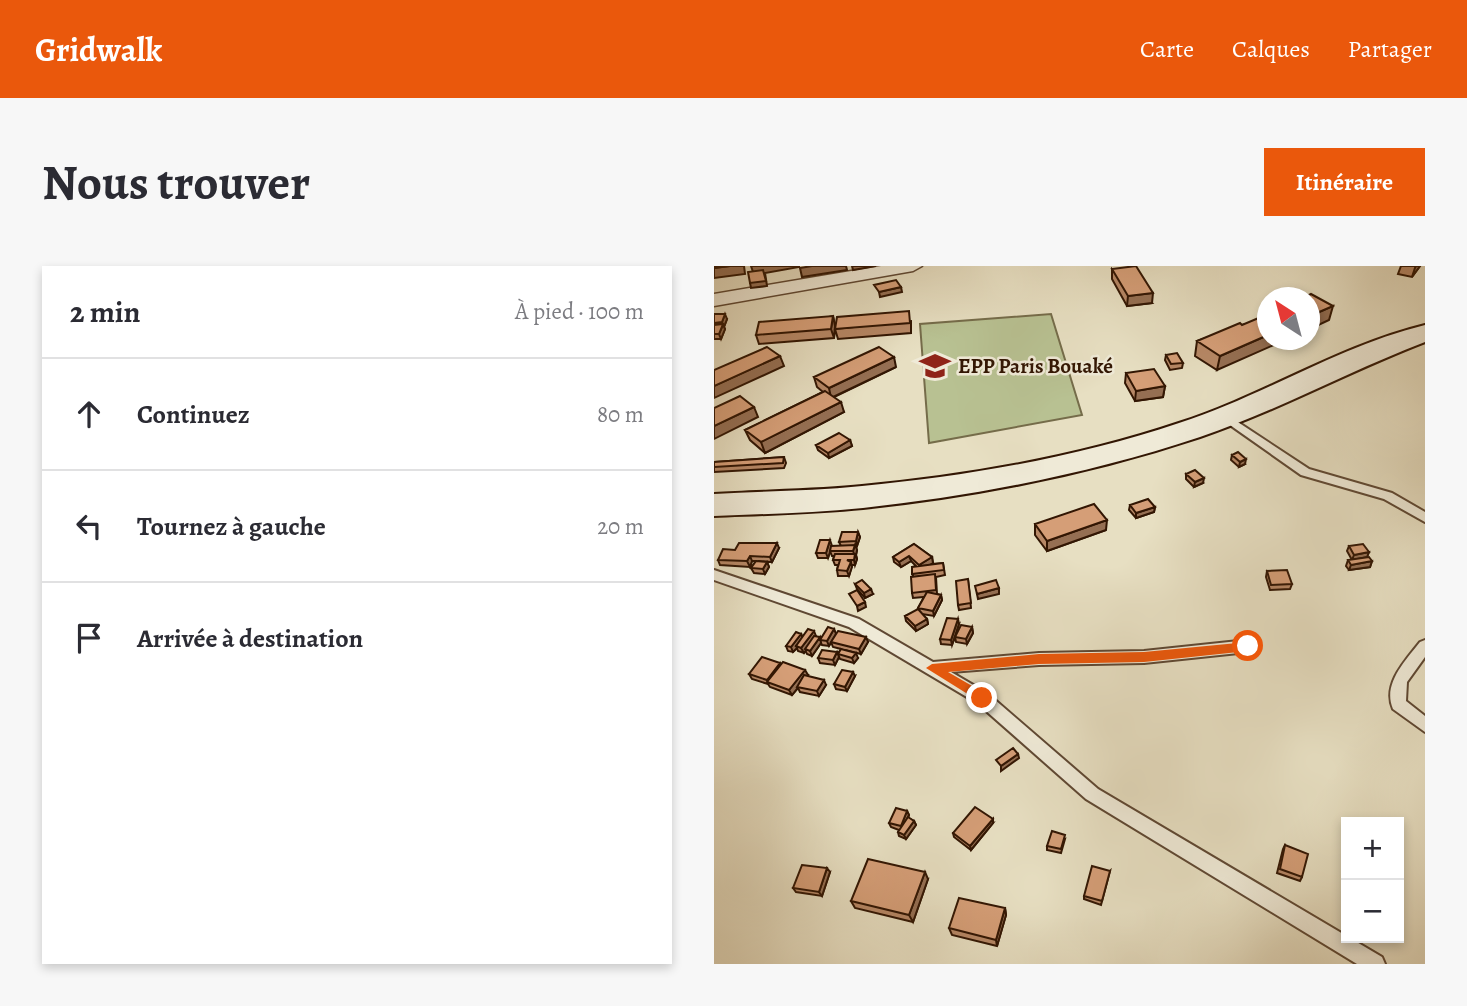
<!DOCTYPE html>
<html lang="fr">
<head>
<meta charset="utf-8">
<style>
  :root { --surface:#fff; --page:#f7f7f7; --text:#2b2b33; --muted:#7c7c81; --line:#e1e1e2; --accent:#ea580c }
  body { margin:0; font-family:Alegreya,serif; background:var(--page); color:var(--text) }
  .controls { position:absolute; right:21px; bottom:21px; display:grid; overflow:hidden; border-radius:0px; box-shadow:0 4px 10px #0003 }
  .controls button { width:63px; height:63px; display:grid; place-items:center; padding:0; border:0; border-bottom:2px solid var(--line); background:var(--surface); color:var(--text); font:35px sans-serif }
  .compass { position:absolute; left:543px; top:21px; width:63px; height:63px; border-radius:50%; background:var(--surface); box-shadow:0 4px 10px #0003; rotate:324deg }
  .stop { position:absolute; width:21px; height:21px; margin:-16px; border:5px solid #ea580c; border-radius:50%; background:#fff }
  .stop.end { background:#ea580c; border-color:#fff; box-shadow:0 2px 7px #0008 }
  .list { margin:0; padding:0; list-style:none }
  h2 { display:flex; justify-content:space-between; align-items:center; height:91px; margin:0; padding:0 28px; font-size:30px }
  h2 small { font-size:23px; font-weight:400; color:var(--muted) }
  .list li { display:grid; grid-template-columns:46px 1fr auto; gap:21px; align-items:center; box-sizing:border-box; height:112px; padding:0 28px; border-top:2px solid var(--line) }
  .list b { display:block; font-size:26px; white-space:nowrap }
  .list em { font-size:23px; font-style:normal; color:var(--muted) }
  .icon { flex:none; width:38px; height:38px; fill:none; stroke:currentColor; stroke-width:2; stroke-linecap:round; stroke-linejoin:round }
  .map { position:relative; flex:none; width:711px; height:698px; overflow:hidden; border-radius:0px }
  header { display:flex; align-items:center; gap:42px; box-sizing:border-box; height:98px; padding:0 35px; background:var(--accent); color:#fff }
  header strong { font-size:33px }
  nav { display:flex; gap:38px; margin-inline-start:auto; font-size:24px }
  .intro { display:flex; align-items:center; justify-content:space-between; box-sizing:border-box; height:168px; padding:0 42px }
  h1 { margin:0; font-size:49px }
  .button { padding:18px 32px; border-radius:0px; background:var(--accent); color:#fff; font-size:24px; font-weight:700 }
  main { display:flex; gap:42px; padding:0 42px }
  aside { flex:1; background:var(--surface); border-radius:0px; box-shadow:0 4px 10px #0003 }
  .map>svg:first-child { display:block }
</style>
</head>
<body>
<header>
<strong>Gridwalk</strong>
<nav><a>Carte</a><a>Calques</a><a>Partager</a></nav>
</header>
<div class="intro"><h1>Nous trouver</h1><a class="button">Itinéraire</a></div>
<main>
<aside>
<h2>2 min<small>À pied · 100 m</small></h2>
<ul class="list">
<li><svg class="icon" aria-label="ahead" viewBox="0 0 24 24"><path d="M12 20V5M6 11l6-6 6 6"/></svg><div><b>Continuez</b></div><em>80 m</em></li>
<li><svg class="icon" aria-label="left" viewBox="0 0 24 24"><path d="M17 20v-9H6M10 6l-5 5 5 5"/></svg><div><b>Tournez à gauche</b></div><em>20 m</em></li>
<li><svg class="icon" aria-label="arrive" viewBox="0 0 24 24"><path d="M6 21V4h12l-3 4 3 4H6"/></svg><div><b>Arrivée à destination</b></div></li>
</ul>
</aside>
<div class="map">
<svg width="711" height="698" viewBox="0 0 711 698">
  <rect width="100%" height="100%" fill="#e7dfc2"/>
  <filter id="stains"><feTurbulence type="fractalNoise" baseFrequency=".00286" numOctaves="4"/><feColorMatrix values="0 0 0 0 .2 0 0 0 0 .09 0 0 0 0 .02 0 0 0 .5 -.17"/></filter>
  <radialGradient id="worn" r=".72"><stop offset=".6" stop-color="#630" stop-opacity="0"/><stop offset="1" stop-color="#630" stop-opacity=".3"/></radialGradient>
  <path fill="#b8c192" stroke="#756c4a" stroke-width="2" d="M337 48 368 149 215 177 206 58Z"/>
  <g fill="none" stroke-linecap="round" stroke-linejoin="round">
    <g stroke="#5f4833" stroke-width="4">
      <path id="lane" d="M510 147 595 203 678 227 711 246V256L670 233 587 209 506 152V148Z
        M0 304 145 353 219 396 325 387 430 385 534 374 539 376 541 380 539 384 534 386 430 397 325 399 237 406 273 427 384 523 668 691 671 698H643L372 533 263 437 135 361 0 314Z
        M711 374V391L693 416 692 435 711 450V466L679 443C668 418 692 394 706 376Z"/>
    </g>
    <g stroke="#5f4833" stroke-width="3">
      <path id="street" d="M167 0H208L199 5 0 40V28Z"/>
    </g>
    <g stroke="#321603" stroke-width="4">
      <path id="secondary" d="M711 59V76C635 105 563 145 486 171 378 207 262 230 149 242 99 247 49 248 0 250V228C49 225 99 225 148 220 254 210 364 191 465 157 549 130 625 80 711 59Z"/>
    </g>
    <use href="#lane" fill="#efead7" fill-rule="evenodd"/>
    <use href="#street" fill="#efead7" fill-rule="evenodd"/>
    <use href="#secondary" fill="#efead7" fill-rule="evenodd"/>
  </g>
  <path fill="#b78866" stroke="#321603" stroke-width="2" d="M687 0H706L698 11 684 8Z
    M398 3 438 37 413 40 398 13Z
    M0 48 13 53 10 61 11 63 7 73H0Z
    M119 50 121 60 120 72 45 78 42 69Z
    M197 55V67L124 73 121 63Z
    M528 59 503 104 481 90 483 75Z
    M452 89 469 97 468 102 456 104 451 94Z
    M182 101 120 131 130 146 51 187 36 174 31 164 109 126 103 121 100 111Z
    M412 107 451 120 449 131 421 135 411 117Z
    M136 174 138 180 115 192 104 184 102 179Z
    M518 189 531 198 525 201 517 194Z
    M70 191 72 197 70 202 0 206V196Z
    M472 208 489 217 480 221 472 213Z
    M416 239 441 241 440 246 422 252 415 244Z
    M321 258 392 264 333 285 321 269Z
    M144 266 146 271 143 280 142 281 143 284 142 289 143 293 141 299H138L135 310H124L123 304 124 299H121L119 294 120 290H118L116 285 114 292H104L102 287 118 280H127L125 276Z
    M200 278 218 291 219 297 217 298 229 297 231 309 222 311 223 328 227 329 228 334 220 350 208 348 213 353 214 358 202 365 192 355 191 350 205 344 204 342 210 331 199 332 198 327 199 310 198 301 202 300 197 295 187 301 180 296 179 291Z
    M635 280 655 286 653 291 658 295 656 301 635 304 632 300 634 294H638L633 285Z
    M65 282 58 296 44 295 53 296 55 301 51 308 40 307 37 302 42 295H38L36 301 6 299 4 294 21 284Z
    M553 305 578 318 576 323 556 324 552 311Z
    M254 313 257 342 245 344 244 339Z
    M141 318 159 328 151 332 143 323Z
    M245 358 241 370 258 361 259 367 253 378 242 376 241 371 238 379 227 378 226 373Z
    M120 363 122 368 154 376 147 388 131 384 144 392 140 397 126 393 124 388 127 383 119 381 117 376 115 380 108 379 107 377 98 390 93 388 91 384 90 387 84 385 83 382 79 386 74 385 72 380 87 368 89 371 101 370 106 373Z
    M123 386 125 391 121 399 106 397 104 392Z
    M67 399 94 409 93 410 112 419 105 430 86 426 84 422 78 429 56 421 54 418 38 413 35 408Z
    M141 410 133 425 122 423 120 418Z
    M193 545 195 549 194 552 200 555 202 559 192 573 185 570 184 566 185 564 177 561 175 557Z
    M279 557 257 584 240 571 239 567Z
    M351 573 347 587 333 584V580Z
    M571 579 588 611 586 615 563 607 569 583Z
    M396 605 387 639 370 633V630Z
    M116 606 108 630 82 626 79 622Z
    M214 613 199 656 141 642 137 635Z
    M291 642 292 649 283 680 238 669 235 662Z"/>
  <path fill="#956f53" stroke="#321603" stroke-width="2" d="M16 0H30L31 8 0 12V2Z
    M37 0H85V1L51 7 53 20 37 22 36 17 40 9Z
    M98 0H132L133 4 88 11 86 2Z
    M138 0H162L139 4Z
    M702 0H706L698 11 701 2Z
    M187 21 188 26 166 31 165 26Z
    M439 27 438 37 413 40 414 30Z
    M619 40 615 54 596 63V50Z
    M11 48 13 53 10 61 11 63 7 73 5 68 9 59 8 56Z
    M119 50 121 60 120 72 117 63Z
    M554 69V74H571L503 104 506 90Z
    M66 90 70 100 0 132V120Z
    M180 91 182 101 117 132 115 122Z
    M451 120 449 131 421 135 422 125Z
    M127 136 130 146 51 187 47 176Z
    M40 141 44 151 0 173V160Z
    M136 174 138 180 115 192 114 187Z
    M532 193 531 198 525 201 526 196Z
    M490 212 489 217 480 221 481 216Z
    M441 241 440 246 422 252V247Z
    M393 254 392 264 333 285V275Z
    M144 266 146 271 143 280 142 275Z
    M116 274 118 280 114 292 112 287Z
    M63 277 65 282 58 296 56 291Z
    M141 279 143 284 142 289 143 293 141 299 140 294 141 290 139 285Z
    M655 286 653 291 638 294 640 289Z
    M36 290 38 295 36 301 33 295Z
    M195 290 197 295 187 301 185 296Z
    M218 291 219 297 207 304 205 299Z
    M658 295 656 301 635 304 637 299Z
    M53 296 55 301 51 308 49 303Z
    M137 296 138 301 135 310 133 305Z
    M285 322V328L264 333 263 328Z
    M157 323 159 328 151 332 150 327Z
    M227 329 228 334 220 350 219 345Z
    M151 336 152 341 144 345 143 340Z
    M213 353 214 358 202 365 201 360Z
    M244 353 245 358 238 379 237 374Z
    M258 361 259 367 253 378 252 373Z
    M120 363 122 368 115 380 113 375Z
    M100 365 102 370 90 387 87 382Z
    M87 368 89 373 82 380 83 382 79 386 77 381Z
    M106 371 107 377 98 390 96 385Z
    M152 371 154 376 147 388 145 383Z
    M123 386 125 391 121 399 119 394Z
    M142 387 144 392 140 397 138 392Z
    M66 397 68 402 55 417 53 414Z
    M91 404 94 409 78 429 75 424Z
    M139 406 141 410 133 425 131 421Z
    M110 414 112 419 105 430 103 425Z
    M304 488 305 492 287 505V500Z
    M193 545 195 549 188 565 187 560Z
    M279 553V557L257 584 256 580Z
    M200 555 202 559 192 573 190 569Z
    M113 602 116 606 108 630 105 626Z
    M211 606 214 613 199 656 195 649Z
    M291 642 292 649 283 680 282 674Z"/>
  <path fill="#d59e77" stroke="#321603" stroke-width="2" d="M0 0H16L0 2Z
    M422 0 439 27 414 30 398 3Z
    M49 4 52 15 36 17 34 6Z
    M182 14 187 21 165 26 160 19Z
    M597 28 619 40 596 50V32H589Z
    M195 45 196 57 121 63 123 51Z
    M0 48H11L8 56 0 57Z
    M554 48V69L506 90 483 75 526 57 528 59Z
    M119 50 117 63 42 69 45 56Z
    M9 58 5 68H0V59Z
    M53 81 66 90 0 120V104Z
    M165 81 180 91 115 122 100 111Z
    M463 87 469 97 457 98 452 89Z
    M440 103 451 120 422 125 412 107Z
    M111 125 127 136 47 176 31 164Z
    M26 130 40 141 0 160V142Z
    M125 167 136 174 114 187 102 179Z
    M524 186 532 193 526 196 518 189Z
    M70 191 69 197 0 201V196Z
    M481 204 490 212 481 216 472 208Z
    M434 233 441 241 422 247 416 239Z
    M380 238 393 254 333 275 321 258Z
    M128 266H144L142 275 125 276Z
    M106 274H116L112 287H102Z
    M25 277H63L56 291 36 290 33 295 4 294 9 283 21 284Z
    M200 278 218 291 205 299 195 290 185 296 179 291Z
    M649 278 655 286 640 289 635 280Z
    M141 279 139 285H116L117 280Z
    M121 288H141L140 294H133L137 296 133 305 123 304 126 294H119Z
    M655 291 658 295 637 299 634 294Z
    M42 295 53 296 49 303 37 302Z
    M229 297 230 304 198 308V301Z
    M573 304 578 318 557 319 553 305Z
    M221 308 222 324 198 327 197 311Z
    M254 313 257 337 244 339 242 315Z
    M148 314 157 323 150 327 141 318Z
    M282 314 285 322 263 328 261 320Z
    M143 324 151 336 143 340 135 328Z
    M213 326 227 329 219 345 204 342Z
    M204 343 213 353 201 360 191 350Z
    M233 352 244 353 237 374 226 373Z
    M247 359 258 361 252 373 241 371Z
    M114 361 120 363 113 375 106 374Z
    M94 363 100 365 87 382 82 380Z
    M124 365 152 371 145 383 117 376Z
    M82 366 87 368 77 381 72 380Z
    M100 370 106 371 96 385 91 383Z
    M127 383 142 387 138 392 124 388Z
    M108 384 123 386 119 394 104 392Z
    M48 391 66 397 53 414 35 408Z
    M69 396 91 404 75 424 53 416Z
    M128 404 139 406 131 421 120 418Z
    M90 409 110 414 103 425 83 421Z
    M299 482 304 488 287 500 282 494Z
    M261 541 279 553 256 580 239 567Z
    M182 542 193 545 187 560 175 557Z
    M194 551 200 555 190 569 184 566Z
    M338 565 351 569 347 583 333 580Z
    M571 579 594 588 588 611 566 603Z
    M154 593 211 606 195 649 137 635Z
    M88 599 113 602 105 626 79 622Z
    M378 600 396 605 388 635 370 630Z
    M245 632 291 642 282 674 235 662Z"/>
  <path fill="#ea580c" d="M534 376 540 380 534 385 430 396 325 398 234 406 272 428V436L268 437 212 402 218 398 325 388 430 386Z"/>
  <defs>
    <g id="school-bare" transform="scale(2.415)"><path d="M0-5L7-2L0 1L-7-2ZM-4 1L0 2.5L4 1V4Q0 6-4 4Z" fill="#8f2418" stroke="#efead7" stroke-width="2.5" paint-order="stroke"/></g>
  </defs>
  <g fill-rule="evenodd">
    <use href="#school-bare" x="221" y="100"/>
  </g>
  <g text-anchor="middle" stroke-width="5" stroke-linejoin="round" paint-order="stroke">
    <g font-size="21" font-weight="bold" fill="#321603" stroke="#efead7" text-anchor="start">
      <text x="244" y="107">EPP Paris Bouaké</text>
    </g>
  </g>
  <rect width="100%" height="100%" filter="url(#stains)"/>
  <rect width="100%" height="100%" fill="url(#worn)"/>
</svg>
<div class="controls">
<button>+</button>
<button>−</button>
</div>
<svg class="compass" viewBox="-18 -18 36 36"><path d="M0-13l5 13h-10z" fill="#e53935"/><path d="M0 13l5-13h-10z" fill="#7c7c81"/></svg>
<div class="stop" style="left:534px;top:380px"></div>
<div class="stop end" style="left:268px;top:432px"></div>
</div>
</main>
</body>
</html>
